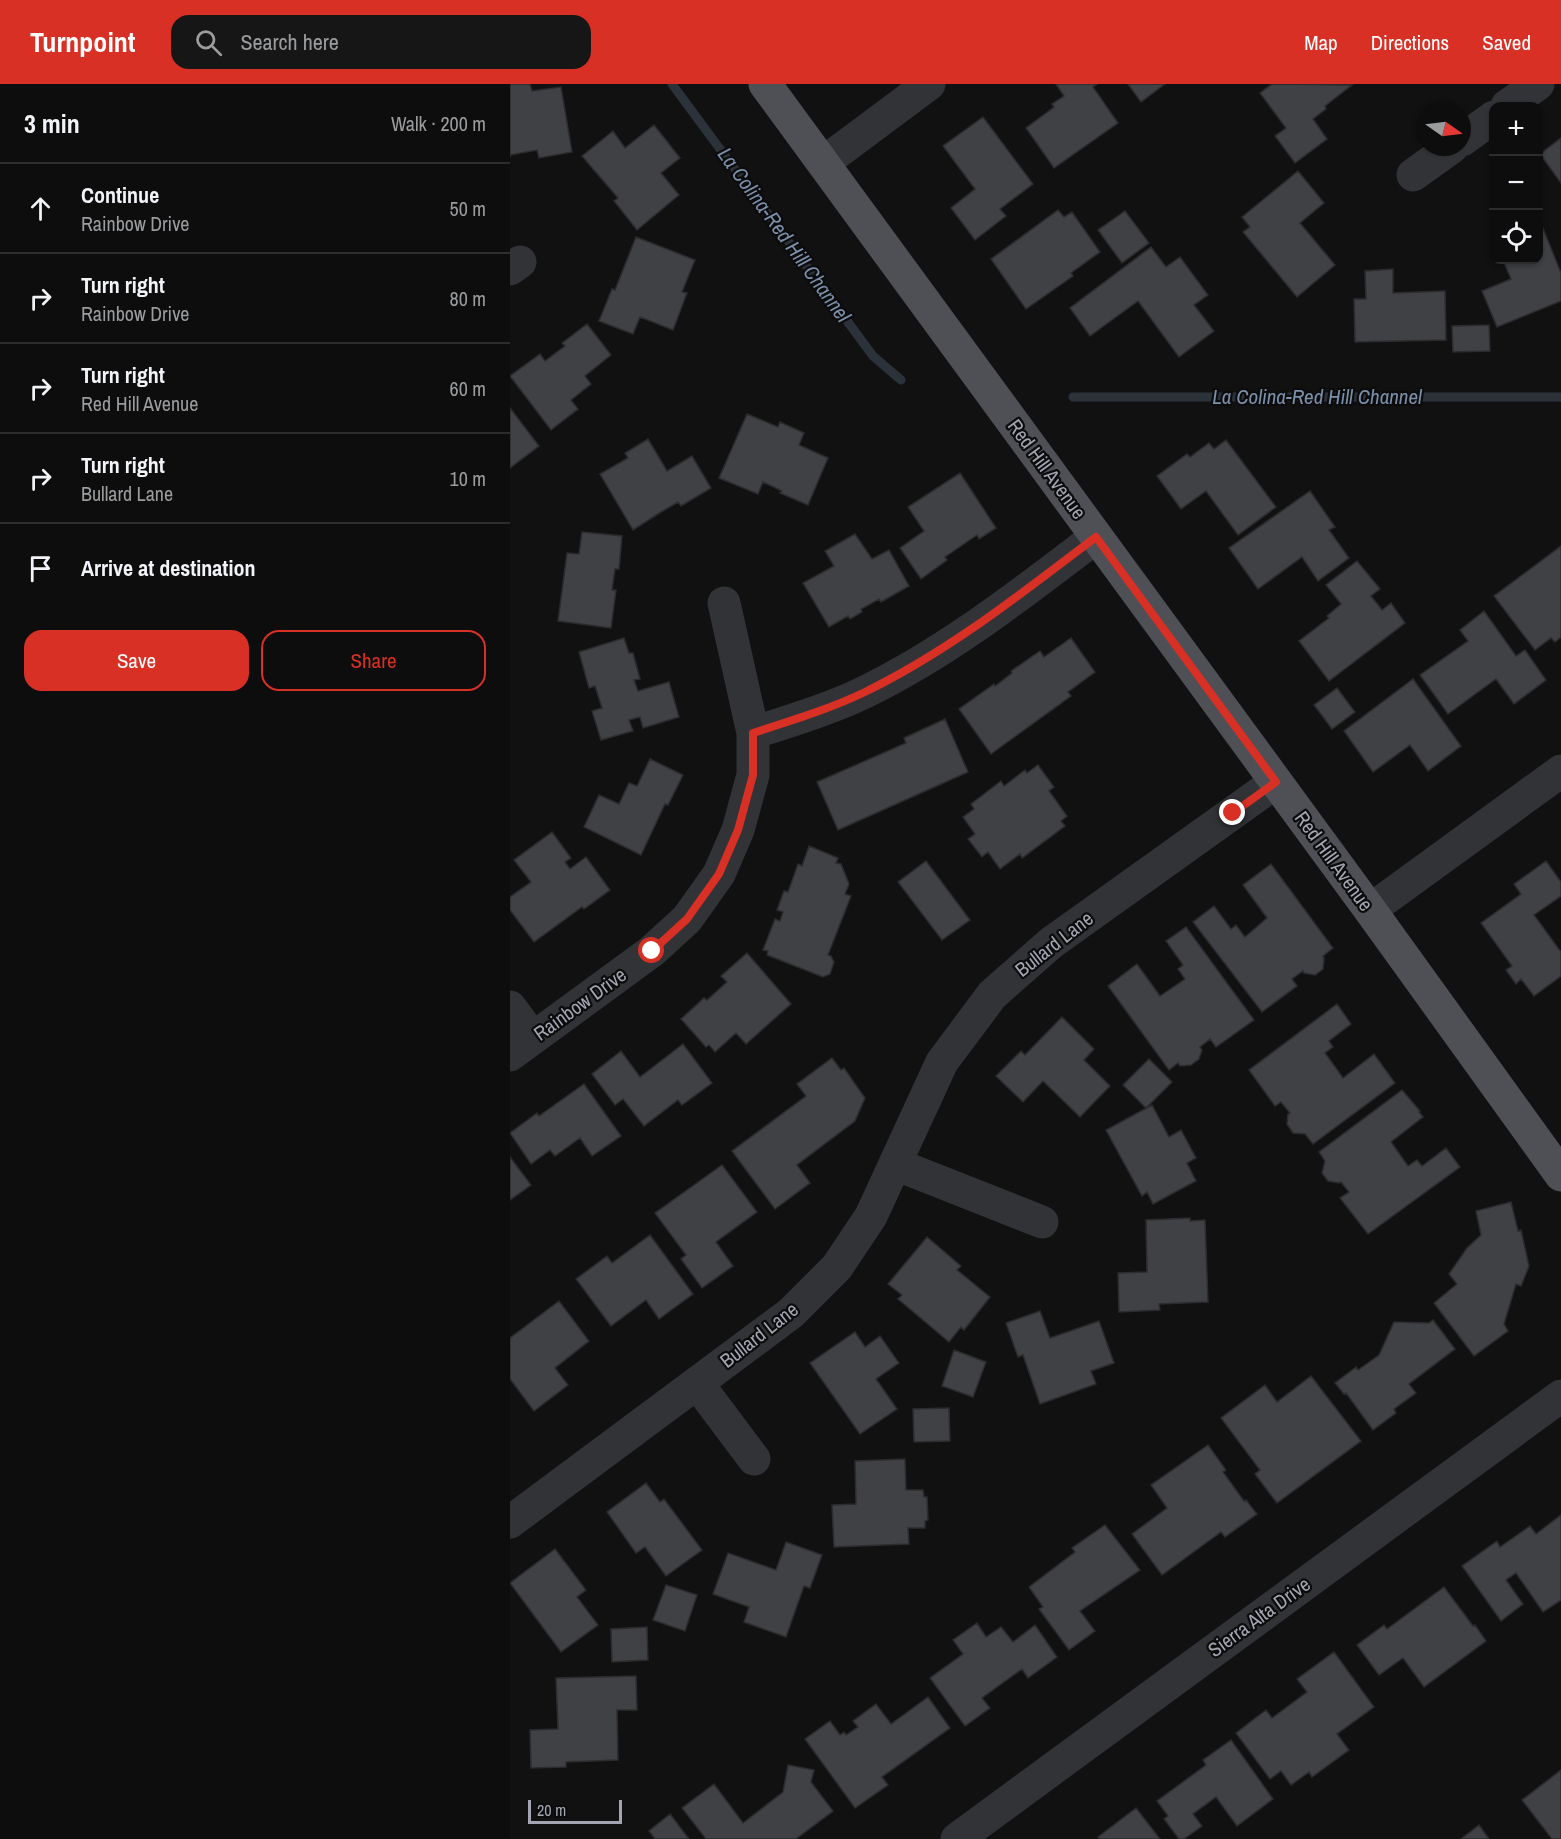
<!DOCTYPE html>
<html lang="en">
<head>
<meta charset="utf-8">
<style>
  :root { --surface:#0d0d0e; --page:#161617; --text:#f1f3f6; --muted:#9a9c9e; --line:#2d2d2e; --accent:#d93025 }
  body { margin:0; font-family:"Archivo Narrow",sans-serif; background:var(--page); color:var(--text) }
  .controls { position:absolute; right:18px; top:18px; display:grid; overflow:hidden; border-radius:12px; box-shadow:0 2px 4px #0004 }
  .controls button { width:54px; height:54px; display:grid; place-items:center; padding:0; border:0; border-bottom:2px solid var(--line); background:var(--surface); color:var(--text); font:30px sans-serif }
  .compass { position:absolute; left:907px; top:18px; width:54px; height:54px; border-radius:50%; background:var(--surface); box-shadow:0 2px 4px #0004; rotate:104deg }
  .scale { position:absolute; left:18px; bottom:15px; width:94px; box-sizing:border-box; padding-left:6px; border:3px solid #a3a6b2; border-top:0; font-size:16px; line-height:21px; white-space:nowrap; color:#a3a6b2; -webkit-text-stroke:4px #0c0c0d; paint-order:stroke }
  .stop { position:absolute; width:18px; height:18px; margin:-14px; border:4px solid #d93025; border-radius:50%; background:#fff }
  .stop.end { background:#d93025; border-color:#fff; box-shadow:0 2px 6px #0008 }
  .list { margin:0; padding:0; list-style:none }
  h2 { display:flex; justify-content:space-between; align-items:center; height:78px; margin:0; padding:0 24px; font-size:26px }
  h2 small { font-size:20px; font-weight:400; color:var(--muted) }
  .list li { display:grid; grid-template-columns:39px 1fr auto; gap:18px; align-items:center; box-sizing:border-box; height:90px; padding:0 24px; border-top:2px solid var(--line) }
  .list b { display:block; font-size:22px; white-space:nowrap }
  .list p { margin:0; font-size:20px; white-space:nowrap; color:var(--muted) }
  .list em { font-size:20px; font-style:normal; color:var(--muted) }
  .actions { display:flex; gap:12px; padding:18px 24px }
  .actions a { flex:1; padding:14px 0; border:2px solid var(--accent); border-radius:18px; text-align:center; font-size:21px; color:var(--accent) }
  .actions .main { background:var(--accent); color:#fff }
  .icon { flex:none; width:33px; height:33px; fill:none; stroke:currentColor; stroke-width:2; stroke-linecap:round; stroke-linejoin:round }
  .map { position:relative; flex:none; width:1051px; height:1755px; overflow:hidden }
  header { display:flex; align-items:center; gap:36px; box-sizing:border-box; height:84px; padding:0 30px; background:var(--accent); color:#fff }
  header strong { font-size:28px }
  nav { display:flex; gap:33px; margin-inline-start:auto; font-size:21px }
  .search { width:420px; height:54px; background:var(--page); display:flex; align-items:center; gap:15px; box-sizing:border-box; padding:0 21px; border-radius:18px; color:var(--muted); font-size:22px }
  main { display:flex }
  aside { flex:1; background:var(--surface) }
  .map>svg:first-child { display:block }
</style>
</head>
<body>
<header>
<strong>Turnpoint</strong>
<div class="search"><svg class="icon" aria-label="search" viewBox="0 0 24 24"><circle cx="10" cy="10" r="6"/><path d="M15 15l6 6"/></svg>Search here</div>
<nav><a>Map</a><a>Directions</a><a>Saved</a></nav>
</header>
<main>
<aside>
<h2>3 min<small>Walk · 200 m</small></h2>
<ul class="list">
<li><svg class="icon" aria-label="ahead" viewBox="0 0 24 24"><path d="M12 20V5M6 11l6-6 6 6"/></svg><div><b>Continue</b><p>Rainbow Drive</p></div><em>50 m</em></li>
<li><svg class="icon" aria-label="right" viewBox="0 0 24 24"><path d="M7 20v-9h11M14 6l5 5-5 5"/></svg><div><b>Turn right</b><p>Rainbow Drive</p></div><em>80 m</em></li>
<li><svg class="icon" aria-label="right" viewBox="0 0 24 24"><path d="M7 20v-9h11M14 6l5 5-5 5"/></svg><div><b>Turn right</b><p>Red Hill Avenue</p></div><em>60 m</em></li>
<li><svg class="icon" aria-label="right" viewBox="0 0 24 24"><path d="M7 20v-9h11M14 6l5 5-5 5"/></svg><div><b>Turn right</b><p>Bullard Lane</p></div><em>10 m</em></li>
<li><svg class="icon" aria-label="arrive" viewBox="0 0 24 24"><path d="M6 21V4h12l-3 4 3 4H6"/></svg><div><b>Arrive at destination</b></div></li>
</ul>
<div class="actions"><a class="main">Save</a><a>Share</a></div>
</aside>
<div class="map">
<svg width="1051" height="1755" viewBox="0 0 1051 1755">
  <rect width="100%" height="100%" fill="#111112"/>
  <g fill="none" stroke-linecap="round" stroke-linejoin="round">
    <path stroke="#2c323a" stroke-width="9" d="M162 0 363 272 391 296
      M563 313H1051"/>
  </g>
  <path fill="#404145" stroke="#2c2b2e" stroke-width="1.5" d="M0 0H20L22 7 51 3 62 68 29 74 27 66 0 71V74Z
    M546 0H587L583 3 608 39 544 84 516 44 544 23 542 20 554 12Z
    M618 0H655L631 18Z
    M762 0 842 1 815 22 816 25 803 35 817 55 785 79 765 52 776 44 750 9Z
    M473 33 523 100 490 125 496 132 465 156 441 124 465 105 433 62Z
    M144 41 170 74 151 89 169 111 127 146 104 117 108 114 72 72 103 47 115 64Z
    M1051 54V99L1030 70Z
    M788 87 814 119 790 139 825 181 787 213 733 148 740 143 732 133Z
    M548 126 554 133 562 128 590 168 561 189 563 192 516 225 481 175Z
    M615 127 639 159 612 179 588 146Z
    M1028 132 1051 189V217L987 243 972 207 1001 195 993 176H1028Z
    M126 153 185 176 172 208 177 209 163 246 130 233 123 250 89 237 102 205 105 206Z
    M641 163 656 183 670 173 698 211 684 221 704 247 669 273 628 217 580 252 560 224Z
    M883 185V209L935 207 936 256 845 258 844 215H856L855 187Z
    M77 240 101 271 75 292 81 300 61 316 68 325 41 346 0 292 30 270 35 277 55 262 52 259Z
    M979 241 980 267 943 268 942 242Z
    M0 324 29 362 0 384Z
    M237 330 268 343 270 338 294 349 289 361 318 374 298 421 270 409 272 407 253 398 248 410 209 394Z
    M138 355 157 387 182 372 201 404 171 422 168 418 151 428 123 446 90 390 118 374 115 369Z
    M716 356 766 423 728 451 696 407 671 425 647 392 677 370 680 373 699 359 704 365Z
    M450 389 486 444 469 455 467 451 435 473 437 476 411 495 390 464 414 447 398 423Z
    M800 407 825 443 819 446 839 474 808 497 792 473 748 505 719 464Z
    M72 448 112 452 109 485H105L102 506H106L101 544 48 537 57 469 69 470Z
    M345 450 362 475 379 466 399 502 371 518 369 515 351 525 352 528 340 535 338 532 319 543 293 499 324 482 315 467Z
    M1051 462V553L1045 558 1041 554 1025 566 984 512Z
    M847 477 870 505 861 512 872 526 881 519 895 539 819 597 789 557 819 534 817 532 831 520 816 501Z
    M974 527 1006 572 1015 566 1036 596 1004 620 986 595 938 630 910 591 958 557 950 546Z
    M114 554 119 569H123L130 595 124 596 128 607 159 598 169 633 133 644 130 633 119 636 123 647 91 656 82 627 92 624 85 602 79 604 69 568Z
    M561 554 585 588 558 608 561 612 481 670 449 625 484 600 485 602 502 589 501 587 530 567 534 573Z
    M903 595 951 662 918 687 900 661 863 688 834 647Z
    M827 604 845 628 822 645 804 621Z
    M435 635 458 688 328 746 307 698 396 659 394 654Z
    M140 675 173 691 158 721 155 720 131 771 74 743 89 711 109 720 119 699 127 702Z
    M528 681 544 703 539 707 557 732 551 737 555 742 512 774 510 770 490 785 478 768 472 773 458 755 465 750 453 733 464 725 461 720 491 697 494 702 515 686 517 689Z
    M42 748 61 774 55 778 60 785 76 773 100 806 74 825 72 823 24 858 0 826V813L21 798 4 776Z
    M299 762 328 774 326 779 331 780 339 800 335 810 341 812 318 871 321 872 324 878 320 890 313 893 257 871 258 867 253 866 265 835 270 837 273 828 267 826 274 807 278 808 288 780 292 782Z
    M416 777 460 836 432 856 388 798Z
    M1036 777 1051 798V812L1024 831 1051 868V892L1024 912 1011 895 1006 900 996 886 1002 882 971 839 1011 810 1004 800Z
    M761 780 823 864 813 872 814 874 813 885 805 891 794 889 793 887 782 895 787 902 752 928 683 838 704 822 721 845 726 841 735 853 757 834 733 801Z
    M676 843 744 936 706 963 700 955 690 963 692 966 689 975 681 981 670 982 668 979 659 986 598 902 627 880 650 912 675 895 668 885 673 881 656 857Z
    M237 869 281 920 236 960 226 949 205 968 199 961 196 963 171 935 194 914 197 916 217 898 211 892Z
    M827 920 841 940 819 957 823 963 815 969 833 994 864 970 885 999 803 1060 795 1050 783 1049 777 1040 778 1030 780 1029 771 1018 765 1022 739 986Z
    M552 933 584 965 574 976 600 1002 570 1033 533 997 513 1018 486 992 511 967 515 971Z
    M173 960 202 999 172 1021 168 1016 134 1042 113 1015 105 1021 82 990 111 967 130 993Z
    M322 974 331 986 334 984 355 1014 345 1037 287 1081 300 1099 265 1125 222 1067 296 1012 287 1000Z
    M639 975 662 998 636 1024 613 1001Z
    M74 1000 111 1052 82 1072 70 1054 45 1072 40 1066 21 1080 0 1049 27 1029 29 1032Z
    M892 1006 910 1027 909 1028 913 1033 881 1058 898 1082 907 1076 912 1082 936 1064 950 1083 858 1150 830 1114 839 1108 831 1098 829 1099 818 1097 812 1089 815 1077 809 1068Z
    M642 1021 659 1053 671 1046 686 1074 677 1079 686 1097 643 1120 637 1108 632 1112 596 1046Z
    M0 1073 21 1101 0 1116Z
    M212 1081 247 1128 206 1158 223 1182 192 1204 171 1175 176 1171 145 1129Z
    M1001 1118 1008 1147 1011 1146 1019 1182 1011 1202 1006 1200 994 1240 998 1247 964 1272 924 1219 947 1200 939 1190 957 1164 971 1151 966 1127Z
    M680 1134V1137L695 1136 698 1218 649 1220 650 1226 609 1228 608 1189 637 1188 636 1136Z
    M140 1151 183 1210 149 1235 136 1216 101 1242 66 1195 97 1172 102 1179Z
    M417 1153 451 1182 447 1186 480 1213 454 1246 451 1243 439 1258 388 1215 392 1211 378 1200Z
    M49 1217 79 1257 45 1284 58 1301 24 1327 0 1295V1254Z
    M530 1227 540 1254 589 1237 604 1279 581 1287 586 1300 530 1320 513 1271 508 1273 496 1239Z
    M923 1236 945 1265 899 1300 906 1309 884 1325 886 1329 863 1346 836 1309 834 1310 825 1299 846 1283 848 1286 869 1271 884 1238 919 1239Z
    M345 1248 355 1263 370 1252 389 1279 366 1295 387 1325 350 1350 300 1279Z
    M444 1266 476 1278 463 1313 432 1302Z
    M801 1292 851 1357 767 1419 745 1390 750 1386 711 1334 755 1301 767 1318Z
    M439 1324 440 1357 404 1358 403 1325Z
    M698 1361 716 1386 713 1388 734 1417 736 1416 747 1430 715 1453 711 1448 652 1491 622 1450 657 1424 641 1401Z
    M395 1375 396 1406H413L414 1413H417L418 1436 415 1437V1444H398L399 1460 324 1463 322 1421 346 1420 345 1377Z
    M136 1399 150 1418 154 1415 192 1466 156 1492 135 1463 126 1469 97 1428Z
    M1051 1431V1516L1033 1528 1006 1489 996 1496 1013 1520 991 1537 952 1482 987 1457 990 1463 1020 1442 1026 1450Z
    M595 1441 630 1486 570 1527 585 1547 559 1566 529 1525 533 1523 519 1503 565 1468 562 1464Z
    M276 1458 312 1471 300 1504 294 1502 276 1553 234 1538 239 1523 203 1510 218 1469 266 1486Z
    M45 1465 76 1506 67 1513 88 1541 51 1568 0 1499Z
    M156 1501 187 1511 175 1547 143 1536Z
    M934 1503 963 1542 965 1541 976 1557 914 1603 893 1574 869 1591 847 1561 874 1541 877 1545Z
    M467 1539 476 1553 491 1543 503 1558 525 1541 547 1573 518 1594 512 1585 472 1614 480 1624 455 1642 420 1594 453 1570 443 1556Z
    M137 1543 138 1576 102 1578 101 1545Z
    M824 1568 864 1623 827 1650 839 1666 802 1693 799 1688 781 1701 771 1687 760 1695 726 1649 756 1626 762 1634 797 1608 787 1595Z
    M126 1592 127 1626H107L108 1676 56 1678V1683L21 1684 20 1646 48 1645 46 1594Z
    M418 1613 440 1644 372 1693 378 1701 345 1724 295 1655 320 1637 330 1651 334 1648 336 1651 348 1643 343 1637 366 1620 381 1640Z
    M721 1656 763 1715 727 1742 706 1713 683 1730 692 1742 674 1755H669L654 1735 658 1732 647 1717 696 1681 693 1676Z
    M278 1681 304 1686 301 1698 323 1727 286 1755H196L172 1724 204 1700 233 1739 273 1708Z
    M1051 1686V1755H1042L1012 1716Z
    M626 1724 650 1755H590L588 1753Z
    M160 1730 179 1755H145L139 1747Z
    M969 1741 979 1755H951Z"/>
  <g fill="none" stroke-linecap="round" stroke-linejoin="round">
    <path stroke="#323337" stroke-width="33" d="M997 22 1028 0
      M952 56 984 33
      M313 79 419 0
      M903 91 942 63
      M0 185 10 178
      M243 649C280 637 320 625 355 608 439 567 512 509 586 453
      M860 826 1051 687
      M0 923 23 954
      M0 971 142 867 177 835 209 790 228 746 243 691V649L214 519
      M385 1080 532 1138
      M187 1299 244 1375
      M0 1438 281 1229 327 1183 361 1132 432 978 482 911 541 859 766 698
      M447 1755 1051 1312"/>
    <path stroke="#4f4f56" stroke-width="33" d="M255 0 860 826 1051 1091"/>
  </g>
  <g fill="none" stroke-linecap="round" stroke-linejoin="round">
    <path stroke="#d93025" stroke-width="8" d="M142 867 177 835 209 790 228 746 243 691V649C280 637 320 625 355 608 439 567 512 509 586 453L766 698 723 729"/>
  </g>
  <g text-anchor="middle" stroke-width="4.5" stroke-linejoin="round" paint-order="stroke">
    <g font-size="20" fill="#a3a6b2" stroke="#0c0c0d">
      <text transform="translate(537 385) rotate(54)" y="7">Red Hill Avenue</text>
      <text transform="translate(824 777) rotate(54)" y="7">Red Hill Avenue</text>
      <text transform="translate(544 860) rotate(-38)" y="7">Bullard Lane</text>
      <text transform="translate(70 920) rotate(-36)" y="7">Rainbow Drive</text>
      <text transform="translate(249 1251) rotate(-38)" y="7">Bullard Lane</text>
      <text transform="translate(749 1533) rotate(-36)" y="7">Sierra Alta Drive</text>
    </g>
    <g font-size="21" font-style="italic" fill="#7c90ab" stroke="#0c0c0d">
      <text transform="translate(274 151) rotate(54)" y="7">La Colina-Red Hill Channel</text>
      <text x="807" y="320">La Colina-Red Hill Channel</text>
    </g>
  </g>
</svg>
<div class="controls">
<button>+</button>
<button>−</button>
<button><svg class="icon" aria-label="locate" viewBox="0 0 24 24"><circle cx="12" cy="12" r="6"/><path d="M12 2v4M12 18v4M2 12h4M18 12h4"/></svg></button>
</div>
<svg class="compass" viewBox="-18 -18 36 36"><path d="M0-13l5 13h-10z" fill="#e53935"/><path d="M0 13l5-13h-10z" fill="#9a9c9e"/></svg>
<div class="scale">20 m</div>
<div class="stop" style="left:142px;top:867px"></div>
<div class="stop end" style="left:723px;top:729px"></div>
</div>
</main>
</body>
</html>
